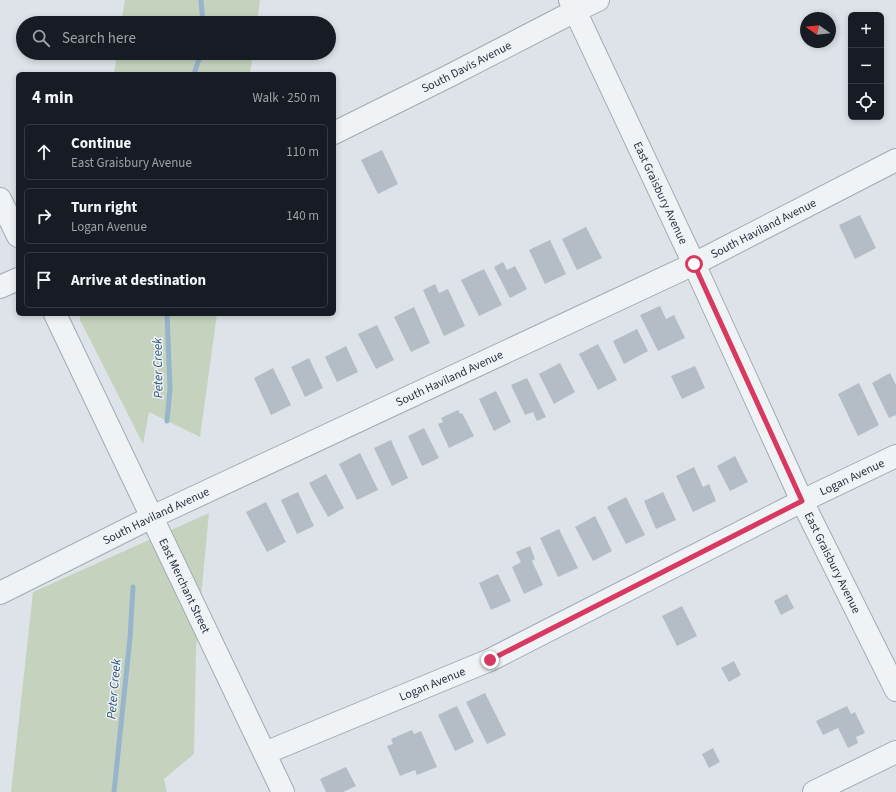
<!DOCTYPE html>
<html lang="en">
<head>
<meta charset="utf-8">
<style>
  :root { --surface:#171b24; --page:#242831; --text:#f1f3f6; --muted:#9ea1a6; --line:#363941 }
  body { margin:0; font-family:"Source Sans 3",sans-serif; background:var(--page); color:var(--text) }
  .controls { position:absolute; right:12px; top:12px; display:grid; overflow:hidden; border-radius:6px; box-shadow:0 2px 6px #0003 }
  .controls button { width:36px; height:36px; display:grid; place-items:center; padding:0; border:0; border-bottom:1px solid var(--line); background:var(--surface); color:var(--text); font:20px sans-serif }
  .compass { position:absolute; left:800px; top:12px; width:36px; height:36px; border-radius:50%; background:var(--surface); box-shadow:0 2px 6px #0003; rotate:284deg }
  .stop { position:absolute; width:12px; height:12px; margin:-9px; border:3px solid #d73961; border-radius:50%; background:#fff }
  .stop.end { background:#d73961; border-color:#fff; box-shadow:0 1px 4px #0008 }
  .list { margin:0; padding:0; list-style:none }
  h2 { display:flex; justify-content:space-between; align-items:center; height:52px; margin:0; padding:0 16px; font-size:17px }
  h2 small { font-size:13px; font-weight:400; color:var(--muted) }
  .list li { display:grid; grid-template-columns:26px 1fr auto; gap:12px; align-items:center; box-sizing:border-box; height:56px; margin:0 8px 8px; padding:0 8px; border:1px solid var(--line); border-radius:6px }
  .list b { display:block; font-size:15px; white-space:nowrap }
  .list p { margin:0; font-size:13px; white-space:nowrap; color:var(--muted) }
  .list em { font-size:13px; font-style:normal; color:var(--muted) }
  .icon { flex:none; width:22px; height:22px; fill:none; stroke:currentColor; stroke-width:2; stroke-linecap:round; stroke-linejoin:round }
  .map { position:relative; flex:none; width:896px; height:792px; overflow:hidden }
  .search { position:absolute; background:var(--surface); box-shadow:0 2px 6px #0003; left:16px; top:16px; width:320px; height:44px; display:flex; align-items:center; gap:10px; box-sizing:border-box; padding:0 14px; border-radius:22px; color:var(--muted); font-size:15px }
  .panel { position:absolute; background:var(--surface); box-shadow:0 2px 6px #0003; left:16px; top:72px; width:320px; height:244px; border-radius:6px }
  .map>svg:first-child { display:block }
</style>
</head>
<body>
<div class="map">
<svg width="896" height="792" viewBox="0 0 896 792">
  <rect width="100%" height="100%" fill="#dde3e8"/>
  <path fill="#c5d3be" d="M125 0H260L257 23H121Z
    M117 53H253L250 74H114Z
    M80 314H217L200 437 149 412 143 444 80 320Z
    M209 513 196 649 194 754 164 779 167 792H11L33 592Z"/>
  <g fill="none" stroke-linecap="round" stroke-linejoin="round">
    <path stroke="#96b5cb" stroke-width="5" d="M201 0 203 23
      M194 74 201 53
      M167 314 170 389 167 421
      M114 792 130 638 133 587"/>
  </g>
  <path fill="#b4bcc5" d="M382 150 398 184 378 194 361 160Z
    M860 215 876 248 855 259 839 225Z
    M586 227 602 258 577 270 562 239Z
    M550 240 566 274 545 284 529 250Z
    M503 262 507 270 515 266 527 289 510 298 494 267Z
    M484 269 502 305 479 316 461 280Z
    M435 284 439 293 448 289 465 326 444 336 423 290Z
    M660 306 666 319 674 315 685 338 658 351 640 315Z
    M414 307 430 343 411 352 394 317Z
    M377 325 394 360 376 369 358 334Z
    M637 329 648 351 624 364 613 341Z
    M598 344 617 380 598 390 579 354Z
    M346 346 358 372 337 382 325 357Z
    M309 358 323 388 305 397 291 367Z
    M560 363 575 392 554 404 539 374Z
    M695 366 705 388 682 399 671 376Z
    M273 368 291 405 271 415 254 378Z
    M890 373 896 385V415L889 418 872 383Z
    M527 378 546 417 537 421 533 412 525 415 511 385Z
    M859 383 879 425 858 436 838 394Z
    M496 391 511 422 494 431 479 399Z
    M458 410 460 414 462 413 474 436 449 448 438 424 443 422 441 418Z
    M424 428 439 458 422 466 408 436Z
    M391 440 408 478 392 486 374 448Z
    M360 453 378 490 357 500 339 464Z
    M735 456 748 482 730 491 717 466Z
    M694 467 703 487 709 484 716 501 693 512 676 476Z
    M326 474 344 508 328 517 309 483Z
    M298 492 314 526 297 534 281 500Z
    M663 492 676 520 656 529 644 501Z
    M626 497 645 535 626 544 607 507Z
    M266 502 286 542 267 552 246 512Z
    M595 516 612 551 593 561 575 527Z
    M559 529 578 568 558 577 540 538Z
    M530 546 535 559 532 561 543 585 524 594 512 567 521 562 516 552Z
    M498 574 511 601 491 610 479 583Z
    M787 594 794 608 781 615 774 601Z
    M682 606 697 636 677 646 662 616Z
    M734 661 741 675 729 682 721 668Z
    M485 693 506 735 487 744 466 702Z
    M457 706 474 742 455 751 438 715Z
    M847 706 851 714 855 712 865 733 856 737 858 743 848 748 838 728 823 735 816 721Z
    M412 730 414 734 421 731 437 767 417 775 415 770 400 776 387 746 393 744 391 739Z
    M713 748 720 762 709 768 702 754Z
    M346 767 356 786 343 792H326L320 779Z"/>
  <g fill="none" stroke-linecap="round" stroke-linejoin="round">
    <g stroke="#a2aab2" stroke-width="24">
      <g id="minor">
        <path id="s1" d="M570 0 694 264 802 501 896 690"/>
        <path id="s2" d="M334 133 447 77 575 11 598 0"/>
        <path d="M0 199 18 236"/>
        <path d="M0 287 18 279"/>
        <path id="s3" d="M55 314 283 792"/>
        <path id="s4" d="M0 593 152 517 694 264 896 160"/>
        <path id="s5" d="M265 753 490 660 802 501 896 456"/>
        <path d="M814 792 896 752"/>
      </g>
    </g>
    <use href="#minor" stroke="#f0f3f6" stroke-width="22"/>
  </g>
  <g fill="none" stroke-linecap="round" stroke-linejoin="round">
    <path stroke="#d73961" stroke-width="5" d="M490 660 802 501 694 264"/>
  </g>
  <g text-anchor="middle" stroke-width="3" stroke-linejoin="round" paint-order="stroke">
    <g font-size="12" fill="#263240" stroke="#edf1f6">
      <text dy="4" stroke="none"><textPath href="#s2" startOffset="148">South Davis Avenue</textPath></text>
      <text dy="4" stroke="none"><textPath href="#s1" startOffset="213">East Graisbury Avenue</textPath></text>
      <text dy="4" stroke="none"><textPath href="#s4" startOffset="846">South Haviland Avenue</textPath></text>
      <text dy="4" stroke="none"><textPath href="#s4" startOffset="498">South Haviland Avenue</textPath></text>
      <text dy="4" stroke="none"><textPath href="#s5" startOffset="649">Logan Avenue</textPath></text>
      <text dy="4" stroke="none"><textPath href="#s4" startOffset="174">South Haviland Avenue</textPath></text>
      <text dy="4" stroke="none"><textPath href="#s1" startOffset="621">East Graisbury Avenue</textPath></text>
      <text dy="4" stroke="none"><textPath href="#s3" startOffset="301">East Merchant Street</textPath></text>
      <text dy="4" stroke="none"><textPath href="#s5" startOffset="181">Logan Avenue</textPath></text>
    </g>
    <g font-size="13" font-style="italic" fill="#2d5576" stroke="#edf1f6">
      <text transform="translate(157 368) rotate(-91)" y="5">Peter Creek</text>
      <text transform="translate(113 689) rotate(-85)" y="5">Peter Creek</text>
    </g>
  </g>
</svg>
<div class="controls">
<button>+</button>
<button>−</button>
<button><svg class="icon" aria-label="locate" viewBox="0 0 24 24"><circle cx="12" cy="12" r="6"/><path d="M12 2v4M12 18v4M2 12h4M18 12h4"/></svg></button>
</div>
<svg class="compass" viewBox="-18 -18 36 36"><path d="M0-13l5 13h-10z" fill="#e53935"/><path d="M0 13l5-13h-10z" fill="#9ea1a6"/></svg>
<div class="stop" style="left:694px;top:264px"></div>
<div class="stop end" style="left:490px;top:660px"></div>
<div class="search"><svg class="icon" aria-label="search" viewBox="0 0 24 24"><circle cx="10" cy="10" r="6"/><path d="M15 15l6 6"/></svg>Search here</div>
<section class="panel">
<h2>4 min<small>Walk · 250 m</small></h2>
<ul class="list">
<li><svg class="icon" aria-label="ahead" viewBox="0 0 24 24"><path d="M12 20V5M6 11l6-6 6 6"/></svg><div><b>Continue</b><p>East Graisbury Avenue</p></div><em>110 m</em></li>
<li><svg class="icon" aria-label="right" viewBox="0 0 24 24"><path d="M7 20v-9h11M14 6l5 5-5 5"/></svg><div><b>Turn right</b><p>Logan Avenue</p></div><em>140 m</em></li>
<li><svg class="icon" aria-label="arrive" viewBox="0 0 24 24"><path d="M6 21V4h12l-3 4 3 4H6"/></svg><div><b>Arrive at destination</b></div></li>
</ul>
</section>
</div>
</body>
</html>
